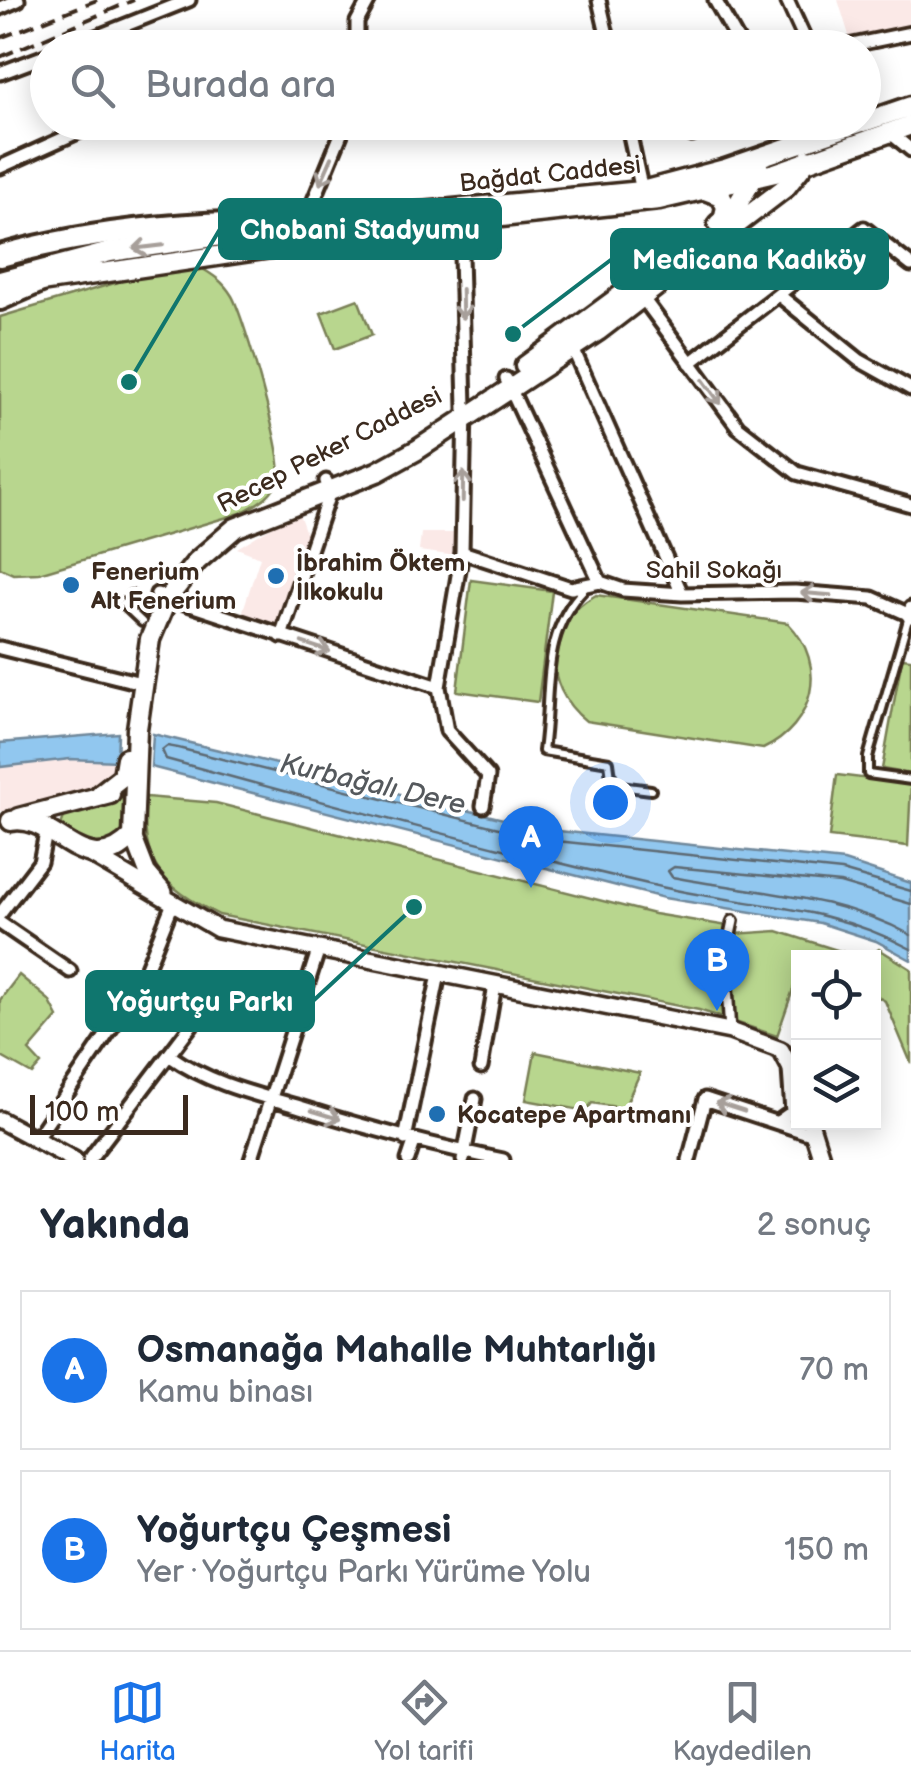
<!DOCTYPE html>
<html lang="tr">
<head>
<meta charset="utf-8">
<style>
  :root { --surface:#fff; --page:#f2f2f3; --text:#1f2937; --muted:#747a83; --line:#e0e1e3; --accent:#1a73e8 }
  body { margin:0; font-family:"Balsamiq Sans",sans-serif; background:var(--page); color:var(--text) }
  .controls { position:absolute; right:30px; bottom:30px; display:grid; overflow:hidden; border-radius:0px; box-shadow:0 5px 25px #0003 }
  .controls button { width:90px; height:90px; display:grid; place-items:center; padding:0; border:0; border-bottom:2px solid var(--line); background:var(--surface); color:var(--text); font:50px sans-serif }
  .scale { position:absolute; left:30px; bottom:25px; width:158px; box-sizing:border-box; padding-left:10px; border:5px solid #3b2a1e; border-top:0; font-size:28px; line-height:35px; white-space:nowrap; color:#3b2a1e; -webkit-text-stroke:8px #fff; paint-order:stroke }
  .you { position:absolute; left:610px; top:802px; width:35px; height:35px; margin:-25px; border:8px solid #fff; border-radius:50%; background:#1a73e8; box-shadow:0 0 0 15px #1a73e833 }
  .badge { display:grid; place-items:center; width:65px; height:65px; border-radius:50%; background:var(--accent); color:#fff; font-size:32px; font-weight:700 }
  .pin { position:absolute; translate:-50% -82px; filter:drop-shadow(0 2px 5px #0008) }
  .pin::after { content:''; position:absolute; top:52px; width:35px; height:30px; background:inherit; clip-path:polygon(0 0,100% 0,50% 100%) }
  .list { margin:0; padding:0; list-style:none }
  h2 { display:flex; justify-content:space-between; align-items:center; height:130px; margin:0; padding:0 40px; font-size:42px }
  h2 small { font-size:32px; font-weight:400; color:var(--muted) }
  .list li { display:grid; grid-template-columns:65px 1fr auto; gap:30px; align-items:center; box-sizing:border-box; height:160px; margin:0 20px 20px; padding:0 20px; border:2px solid var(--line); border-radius:0px }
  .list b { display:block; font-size:38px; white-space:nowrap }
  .list p { margin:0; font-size:32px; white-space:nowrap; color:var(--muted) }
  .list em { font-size:32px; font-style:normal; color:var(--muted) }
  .icon { flex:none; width:55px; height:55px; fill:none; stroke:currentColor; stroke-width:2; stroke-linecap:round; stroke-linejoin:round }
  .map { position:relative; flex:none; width:911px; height:1160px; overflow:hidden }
  .search { position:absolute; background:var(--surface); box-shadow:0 5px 25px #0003; left:30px; right:30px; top:30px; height:110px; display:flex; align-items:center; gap:25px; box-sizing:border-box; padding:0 35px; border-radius:55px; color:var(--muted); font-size:38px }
  .sheet { height:490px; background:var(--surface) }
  nav { display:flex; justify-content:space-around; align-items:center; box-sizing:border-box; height:140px; border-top:2px solid var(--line); background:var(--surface); font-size:28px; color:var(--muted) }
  nav a { display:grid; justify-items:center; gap:5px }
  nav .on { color:var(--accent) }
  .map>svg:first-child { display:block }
</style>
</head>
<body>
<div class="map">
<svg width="911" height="1160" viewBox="0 0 911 1160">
  <rect width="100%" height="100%" fill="#fff"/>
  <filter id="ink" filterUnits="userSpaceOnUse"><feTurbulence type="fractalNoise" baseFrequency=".01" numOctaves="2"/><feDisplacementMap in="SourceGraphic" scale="20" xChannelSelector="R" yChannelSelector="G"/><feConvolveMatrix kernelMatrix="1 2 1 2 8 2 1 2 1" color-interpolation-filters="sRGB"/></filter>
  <g filter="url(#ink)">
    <path fill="#fbe9e7" d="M838 0H911V31L851 42Z
      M298 511 309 542 278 632 240 620 260 557 237 548Z
      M421 533H458L456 556 419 551Z
      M70 759 121 761 119 774 99 790 11 816 0 810V767Z"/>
    <path fill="#b8d68e" stroke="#7a8056" stroke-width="2.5" d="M198 266C213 275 223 281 232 296 244 317 284 456 279 476 274 496 257 504 241 513L39 573 13 574 0 568V317L169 267Z
      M358 299 372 335 335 349 321 313Z
      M471 580 552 591 538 702 457 691Z
      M596 595 788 623C829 665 814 725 763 749L586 721C541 685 543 624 596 595Z
      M902 658 911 659V774L882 769Z
      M837 775 911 784 908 846 829 837Z
      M115 796 131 803V833L109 850 58 833 66 812Z
      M146 797 216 803 654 914 734 927V934L777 931 859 957 798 958V975L777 1036 699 1010 219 915C161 886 140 864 146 797Z
      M879 949 911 969V1063L885 1001 874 995V958L868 957Z
      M19 975 49 1000 58 1017 29 1051 41 1064 32 1074 0 1056V1000Z
      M535 1052 640 1073 624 1108 592 1103 586 1111 526 1100Z"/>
    <path fill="#91c7ef" stroke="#6f889b" stroke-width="2.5" d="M118 733 117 761 70 759 0 767V743Z
      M153 734 549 830 844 861 911 883V960L876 941 820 923 664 898 151 767Z"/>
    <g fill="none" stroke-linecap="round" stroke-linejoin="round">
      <path stroke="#5d6972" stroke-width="2.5" d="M911 891 842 871 547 840 178 748 167 746 162 750 166 759C330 804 495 849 661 887 750 907 828 904 911 949
        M911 904 840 883 674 867 668 871 672 877C754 893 835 894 911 935"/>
      <g stroke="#3b2a1e" stroke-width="14">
        <path id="service" d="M585 588C539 635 552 691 543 751L609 762 612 785 651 790
          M131 595 148 608
          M122 603 142 622
          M909 616 868 757V774L911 780"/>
      </g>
      <g stroke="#3b2a1e" stroke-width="16">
        <path id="pedestrian" d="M730 1031 725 958 733 921"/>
      </g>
      <g stroke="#3b2a1e" stroke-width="19">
        <path id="minor" d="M599 0 610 48
          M715 0 742 48
          M787 0 809 48
          M0 8 18 0
          M68 48 189 0
          M357 48V22L369 0
          M838 48 911 33
          M0 73 48 55
          M627 122 642 191
          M888 131 911 150
          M692 135 714 122
          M0 167 100 122
          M460 216 465 408 462 552 439 687 447 731 488 776 483 806
          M315 222 314 200 346 122
          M639 293 738 427 797 473 911 505
          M780 296 859 360 911 389
          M570 342 682 594
          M690 363 864 228 911 265
          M506 379 600 582
          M462 552 571 588 600 582 623 590 682 594 795 592 872 598 910 615 911 608
          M157 594 439 687
          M281 636 330 491 326 481
          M0 648 141 683
          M0 914 40 862 46 833
          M0 923 70 971
          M170 1056C208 1083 255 1094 300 1107 367 1128 434 1146 503 1160
          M481 1067 495 985
          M778 1122 792 1112 789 1069
          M36 1139 139 987 173 903
          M405 1139 439 974
          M89 1160 196 1019 139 987
          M251 1160 319 948
          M408 1160 414 1142
          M463 1160 475 1099
          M689 1160 705 1099 814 1135"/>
      </g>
      <g stroke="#3b2a1e" stroke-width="22">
        <path id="tertiary" d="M910 615H911
          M133 836 147 872 164 892
          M90 854 218 929 730 1031 781 1050 798 1082
          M0 1120 74 1160
          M810 1122 822 1160"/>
      </g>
      <g stroke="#3b2a1e" stroke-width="25">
        <path id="secondary" d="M718 224 734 210 759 169
          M525 366 685 248
          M100 794 123 776 126 758
          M19 818 110 794
          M11 821C54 812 85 887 133 836L137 729 150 639 167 599 197 561 235 528 377 472 417 450 598 331 786 187 808 159"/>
      </g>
      <g stroke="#3b2a1e" stroke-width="25">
        <path id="primary" d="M864 122 911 106
          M705 190 721 196 726 207 723 220
          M304 223 642 191 725 169 862 122
          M0 281 110 252 269 229
          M34 283 428 225 659 200 775 173 911 125"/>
      </g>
      <g stroke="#3b2a1e" stroke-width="28">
        <path id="trunk" d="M0 256C105 227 206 221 315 222
          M0 299 46 279"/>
      </g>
      <use href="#service" stroke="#fff" stroke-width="6"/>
      <use href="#pedestrian" stroke="#fff" stroke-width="9"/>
      <use href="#minor" stroke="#fff" stroke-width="11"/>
      <use href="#tertiary" stroke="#fff" stroke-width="15"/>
      <use href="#secondary" stroke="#fff" stroke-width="18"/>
      <use href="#primary" stroke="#fff" stroke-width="18"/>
      <use href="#trunk" stroke="#fff" stroke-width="20"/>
      <path stroke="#3b2a1e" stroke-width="4" stroke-dasharray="15 8" stroke-linecap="butt" d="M0 38 97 0
        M0 57 134 0"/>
    </g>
    <defs><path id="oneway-shaft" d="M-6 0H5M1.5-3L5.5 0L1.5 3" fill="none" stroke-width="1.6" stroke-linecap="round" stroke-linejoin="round" transform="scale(2.5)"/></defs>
    <g stroke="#a79f9a">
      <use href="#oneway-shaft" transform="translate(326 171) rotate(114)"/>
      <use href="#oneway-shaft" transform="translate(148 247) rotate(173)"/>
      <use href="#oneway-shaft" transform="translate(462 304) rotate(89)"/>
      <use href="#oneway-shaft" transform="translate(712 392) rotate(54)"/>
      <use href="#oneway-shaft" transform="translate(463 486) rotate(-89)"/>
      <use href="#oneway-shaft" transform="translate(816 594) rotate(-175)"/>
      <use href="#oneway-shaft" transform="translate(316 647) rotate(18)"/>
      <use href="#oneway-shaft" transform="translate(730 1107) rotate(-162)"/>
      <use href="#oneway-shaft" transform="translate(326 1115) rotate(17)"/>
    </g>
  </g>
  <g fill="#1f6fb2" stroke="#fff" stroke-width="4">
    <circle cx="276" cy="576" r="10"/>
    <circle cx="71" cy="585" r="10"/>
    <circle cx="437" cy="1114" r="10"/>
  </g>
  <g text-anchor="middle" stroke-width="8" stroke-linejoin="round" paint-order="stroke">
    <g font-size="25" fill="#3b2a1e" stroke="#fff">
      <text transform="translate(550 173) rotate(-6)" y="9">Bağdat Caddesi</text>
      <text transform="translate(329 449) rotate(-27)" y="9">Recep Peker Caddesi</text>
      <text x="714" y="578">Sahil Sokağı</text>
    </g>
    <g font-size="25" font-weight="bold" fill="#3b2a1e" stroke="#fff" text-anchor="start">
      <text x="296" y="571">İbrahim Öktem<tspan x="296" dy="29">İlkokulu</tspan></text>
      <text x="91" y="580">Fenerium<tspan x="91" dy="29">Alt Fenerium</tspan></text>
      <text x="457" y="1123">Kocatepe Apartmanı</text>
    </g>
    <g font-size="28" font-style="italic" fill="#55595d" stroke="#fff">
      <text transform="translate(373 783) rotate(13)" y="10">Kurbağalı Dere</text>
    </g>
  </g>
  <path fill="none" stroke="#0f766e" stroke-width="4" d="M129 382L220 229M513 334L612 259M414 907L313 1001"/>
  <g fill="#0f766e" stroke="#fff" stroke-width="4">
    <circle cx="129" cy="382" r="10"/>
    <circle cx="513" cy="334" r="10"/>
    <circle cx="414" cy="907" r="10"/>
  </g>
  <g fill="#0f766e" stroke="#0f766e" stroke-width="4">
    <rect x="220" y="200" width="280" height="58" rx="10"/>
    <rect x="612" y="230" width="275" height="58" rx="10"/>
    <rect x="87" y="972" width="226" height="58" rx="10"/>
  </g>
  <g font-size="28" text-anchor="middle" font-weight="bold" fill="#fff">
    <text x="360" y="239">Chobani Stadyumu</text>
    <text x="749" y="269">Medicana Kadıköy</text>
    <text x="200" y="1011">Yoğurtçu Parkı</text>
  </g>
</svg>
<div class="controls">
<button><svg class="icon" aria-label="locate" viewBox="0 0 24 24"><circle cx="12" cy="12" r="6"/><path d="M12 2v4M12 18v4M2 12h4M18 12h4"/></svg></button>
<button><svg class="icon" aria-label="layers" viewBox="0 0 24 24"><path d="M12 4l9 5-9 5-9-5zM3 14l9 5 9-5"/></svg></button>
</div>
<div class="scale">100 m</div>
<div class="you"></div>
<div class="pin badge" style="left:531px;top:888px">A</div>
<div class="pin badge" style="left:717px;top:1011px">B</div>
<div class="search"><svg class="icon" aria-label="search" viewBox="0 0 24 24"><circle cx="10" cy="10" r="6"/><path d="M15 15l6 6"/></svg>Burada ara</div>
</div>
<section class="sheet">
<h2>Yakında<small>2 sonuç</small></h2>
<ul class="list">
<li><span class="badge">A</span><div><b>Osmanağa Mahalle Muhtarlığı</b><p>Kamu binası</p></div><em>70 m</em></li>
<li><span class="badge">B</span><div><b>Yoğurtçu Çeşmesi</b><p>Yer · Yoğurtçu Parkı Yürüme Yolu</p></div><em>150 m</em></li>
</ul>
</section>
<nav>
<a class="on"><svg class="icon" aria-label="map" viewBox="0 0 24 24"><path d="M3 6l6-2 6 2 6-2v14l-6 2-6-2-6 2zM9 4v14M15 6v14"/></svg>Harita</a>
<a><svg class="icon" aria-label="directions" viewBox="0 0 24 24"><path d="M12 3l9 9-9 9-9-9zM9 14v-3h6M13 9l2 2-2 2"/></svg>Yol tarifi</a>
<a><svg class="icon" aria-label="saved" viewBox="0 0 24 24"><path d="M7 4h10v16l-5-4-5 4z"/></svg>Kaydedilen</a>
</nav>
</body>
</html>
